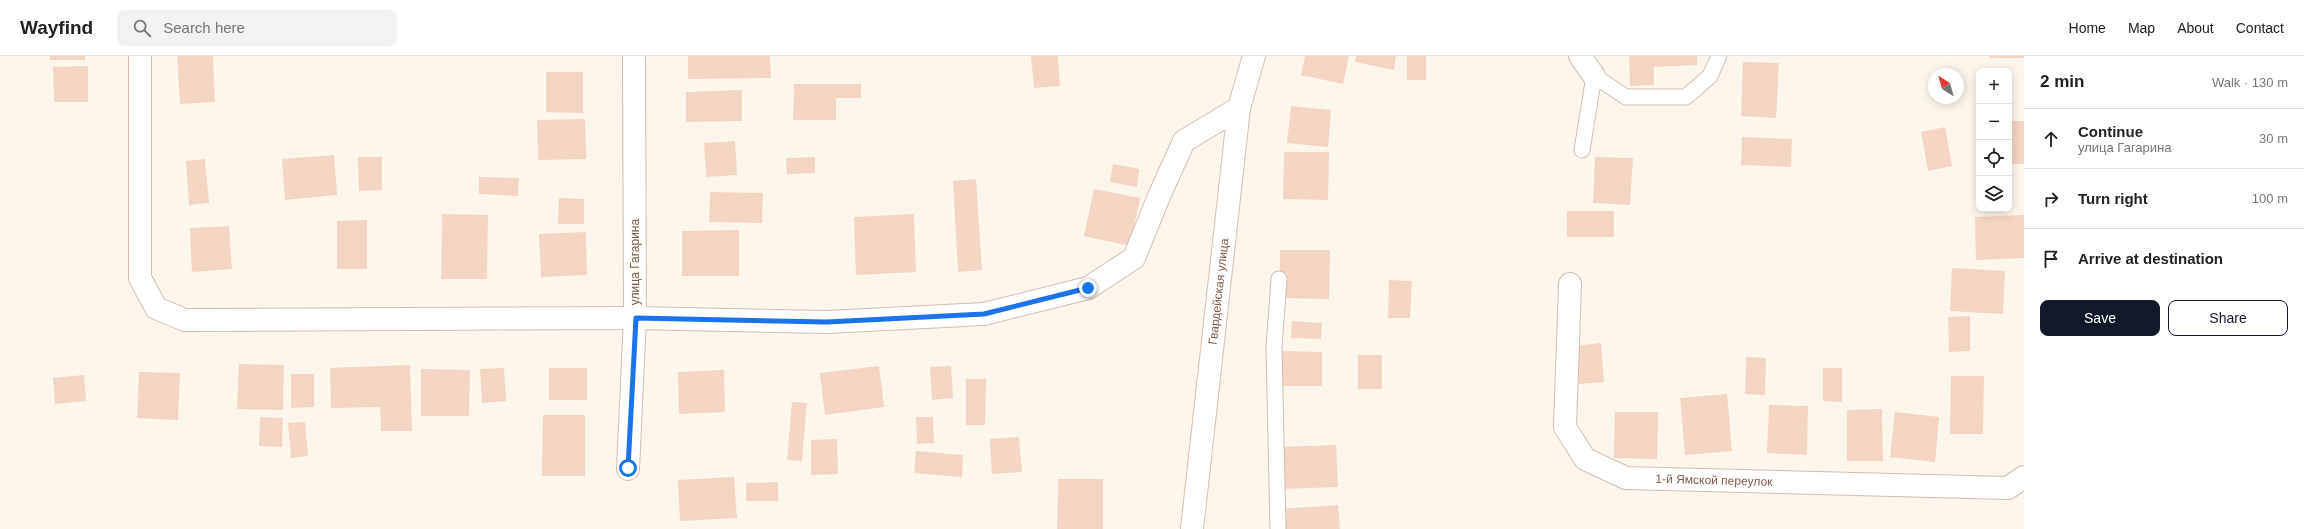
<!DOCTYPE html>
<html lang="en">
<head>
<meta charset="utf-8">
<style>
  :root { --surface:#fff; --page:#f2f2f2; --text:#222; --muted:#767676; --line:#e0e0e0; --accent:#111827 }
  body { margin:0; font-family:Arial,sans-serif; background:var(--page); color:var(--text) }
  .controls { position:absolute; right:12px; top:12px; display:grid; overflow:hidden; border-radius:8px; box-shadow:0 2px 10px #0003 }
  .controls button { width:36px; height:36px; display:grid; place-items:center; padding:0; border:0; border-bottom:1px solid var(--line); background:var(--surface); color:var(--text); font:20px sans-serif }
  .compass { position:absolute; left:1928px; top:12px; width:36px; height:36px; border-radius:50%; background:var(--surface); box-shadow:0 2px 10px #0003; rotate:323deg }
  .stop { position:absolute; width:12px; height:12px; margin:-9px; border:3px solid #1a73e8; border-radius:50%; background:#fff }
  .stop.end { background:#1a73e8; border-color:#fff; box-shadow:0 1px 4px #0008 }
  .list { margin:0; padding:0; list-style:none }
  h2 { display:flex; justify-content:space-between; align-items:center; height:52px; margin:0; padding:0 16px; font-size:17px }
  h2 small { font-size:13px; font-weight:400; color:var(--muted) }
  .list li { display:grid; grid-template-columns:26px 1fr auto; gap:12px; align-items:center; box-sizing:border-box; height:60px; padding:0 16px; border-top:1px solid var(--line) }
  .list b { display:block; font-size:15px; white-space:nowrap }
  .list p { margin:0; font-size:13px; white-space:nowrap; color:var(--muted) }
  .list em { font-size:13px; font-style:normal; color:var(--muted) }
  .actions { display:flex; gap:8px; padding:12px 16px }
  .actions a { flex:1; padding:9px 0; border:1px solid var(--accent); border-radius:8px; text-align:center; font-size:14px; color:var(--accent) }
  .actions .main { background:var(--accent); color:#fff }
  .icon { flex:none; width:22px; height:22px; fill:none; stroke:currentColor; stroke-width:2; stroke-linecap:round; stroke-linejoin:round }
  .map { position:relative; flex:none; width:2024px; height:473px; overflow:hidden }
  header { display:flex; align-items:center; gap:24px; box-sizing:border-box; height:56px; padding:0 20px; background:var(--surface); border-bottom:1px solid var(--line) }
  header strong { font-size:19px }
  nav { display:flex; gap:22px; margin-inline-start:auto; font-size:14px }
  .search { width:280px; height:36px; background:var(--page); display:flex; align-items:center; gap:10px; box-sizing:border-box; padding:0 14px; border-radius:8px; color:var(--muted); font-size:15px }
  main { display:flex }
  aside { flex:1; background:var(--surface) }
  .map>svg:first-child { display:block }
</style>
</head>
<body>
<header>
<strong>Wayfind</strong>
<div class="search"><svg class="icon" aria-label="search" viewBox="0 0 24 24"><circle cx="10" cy="10" r="6"/><path d="M15 15l6 6"/></svg>Search here</div>
<nav><a>Home</a><a>Map</a><a>About</a><a>Contact</a></nav>
</header>
<main>
<div class="map">
<svg width="2024" height="473" viewBox="0 0 2024 473">
  <rect width="100%" height="100%" fill="#fdf6ec"/>
  <path fill="#f3d5c3" d="M50 0H85V4H50Z
    M177 0H213L215 46 180 48Z
    M688 0H770L771 22 688 23Z
    M1031 0H1058L1060 30 1034 32Z
    M1305 0H1349L1343 28 1301 19Z
    M1356 0H1396L1394 14 1355 6Z
    M1407 0H1426V24H1407Z
    M1629 0H1697V9L1654 11V29L1630 30Z
    M1989 0H2024V2H1989Z
    M1743 6 1779 7 1776 62 1741 60Z
    M88 10V46H54L53 11Z
    M546 16H583V57L546 56Z
    M794 28H861V42H836V64H793Z
    M742 34V65L686 66V36Z
    M1291 50 1331 54 1328 91 1287 87Z
    M585 63 586 103 538 104 537 64Z
    M2009 65H2024V108H2009Z
    M1945 71 1952 110 1928 115 1921 76Z
    M1742 81 1792 83 1791 111 1741 109Z
    M735 85 737 119 706 121 704 87Z
    M1284 96H1329L1328 144 1283 143Z
    M334 99 337 139 285 144 282 103Z
    M358 101H382V134L359 135Z
    M815 101V117L787 118 786 102Z
    M1595 101 1633 102 1630 149 1593 147Z
    M205 103 209 147 189 149 186 105Z
    M1113 108 1139 113 1137 131 1110 126Z
    M479 121 519 122 518 140 479 138Z
    M976 123 982 214 958 216 953 125Z
    M1094 133 1140 142 1130 190 1084 180Z
    M710 136 763 137 762 167 709 166Z
    M559 142 584 143V168H558Z
    M1567 155H1614V181H1567Z
    M442 158 488 159 487 223H441Z
    M914 158 916 216 856 219 854 161Z
    M2024 159V202L1976 204 1975 161Z
    M367 164V213H337V165Z
    M229 170 232 213 192 216 190 172Z
    M739 174V220H682V175Z
    M586 176 587 219 541 221 539 178Z
    M1280 194H1330L1329 243 1280 242Z
    M1952 212 2005 215 2003 258 1950 255Z
    M1389 224 1412 225 1410 262H1388Z
    M1970 260V295L1949 296 1948 261Z
    M1292 265 1322 267 1321 283 1291 282Z
    M1601 287 1604 326 1579 328 1576 290Z
    M1279 295 1322 296V330H1279Z
    M1358 299H1382V333H1358Z
    M1746 301 1766 302 1765 339 1745 338Z
    M239 308 284 309 283 354 237 353Z
    M410 309 412 375H381L380 351 331 352 330 312Z
    M879 310 884 351 825 359 820 317Z
    M951 310 953 342 932 344 930 311Z
    M504 312 506 345 482 347 480 313Z
    M549 312H587V344H549Z
    M1823 312H1842V346L1823 345Z
    M421 313 470 314 469 360H421Z
    M724 314 725 356 679 358 678 316Z
    M139 316 180 317 178 364 137 362Z
    M291 318H314V351L291 352Z
    M84 319 86 345 55 348 53 322Z
    M1951 320H1984L1983 378H1950Z
    M966 323H986L985 369H966Z
    M1727 338 1732 395 1685 399 1680 342Z
    M792 346 807 347 802 405 787 404Z
    M1769 349 1808 350 1807 399 1767 397Z
    M1882 353 1883 405H1847V354Z
    M1615 356H1658L1657 403 1614 402Z
    M1895 356 1939 361 1935 406 1890 401Z
    M543 359H585V420H542Z
    M260 361 283 362 282 391 259 390Z
    M916 361H933L934 387 917 388Z
    M305 366 308 400 291 402 288 367Z
    M1019 381 1022 416 992 418 990 383Z
    M837 383 838 418 811 419V384Z
    M1336 389 1338 431 1280 433 1279 391Z
    M916 395 963 399 962 421 914 417Z
    M734 421 737 462 680 465 678 424Z
    M1058 423H1103V473H1057Z
    M778 426V445H746V427Z
    M1338 449 1340 473H1282L1280 453Z"/>
  <g fill="none" stroke-linecap="round" stroke-linejoin="round">
    <g stroke="#d1beb0" stroke-width="17">
      <path id="lane" d="M1582 94 1594 20 1626 41H1686L1710 20 1719 0
        M1278 473 1274 292 1279 223"/>
    </g>
    <g stroke="#d1beb0" stroke-width="24">
      <g id="street">
        <path d="M140 0V222L156 252 185 264 635 262 827 266 984 258 1088 232 1134 202 1160 138 1184 85 1239 52"/>
        <path d="M1580 0 1594 20"/>
        <path id="s1" d="M1570 228 1565 371 1585 403 1626 422 2008 432 2024 421"/>
        <path d="M628 413 635 262 634 0"/>
      </g>
    </g>
    <g stroke="#d6c0b0" stroke-width="24">
      <g id="secondary">
        <path id="s2" d="M1192 473 1239 52 1254 0"/>
      </g>
    </g>
    <use href="#lane" stroke="#fff" stroke-width="15"/>
    <use href="#street" stroke="#fff" stroke-width="22"/>
    <use href="#secondary" stroke="#fff" stroke-width="22"/>
  </g>
  <g fill="none" stroke-linecap="round" stroke-linejoin="round">
    <path stroke="#1a73e8" stroke-width="5" d="M628 412 636 262 827 266 984 258 1088 232"/>
  </g>
  <g text-anchor="middle" stroke-width="3" stroke-linejoin="round" paint-order="stroke">
    <g font-size="12" fill="#7a5c4d" stroke="#fffaf3">
      <text transform="translate(635 206) rotate(-90)" y="4">улица Гагарина</text>
      <text dy="4" stroke="none"><textPath href="#s2" startOffset="239">Гвардейская улица</textPath></text>
      <text dy="4" stroke="none"><textPath href="#s1" startOffset="314">1-й Ямской переулок</textPath></text>
    </g>
  </g>
</svg>
<div class="controls">
<button>+</button>
<button>−</button>
<button><svg class="icon" aria-label="locate" viewBox="0 0 24 24"><circle cx="12" cy="12" r="6"/><path d="M12 2v4M12 18v4M2 12h4M18 12h4"/></svg></button>
<button><svg class="icon" aria-label="layers" viewBox="0 0 24 24"><path d="M12 4l9 5-9 5-9-5zM3 14l9 5 9-5"/></svg></button>
</div>
<svg class="compass" viewBox="-18 -18 36 36"><path d="M0-13l5 13h-10z" fill="#e53935"/><path d="M0 13l5-13h-10z" fill="#767676"/></svg>
<div class="stop" style="left:628px;top:412px"></div>
<div class="stop end" style="left:1088px;top:232px"></div>
</div>
<aside>
<h2>2 min<small>Walk · 130 m</small></h2>
<ul class="list">
<li><svg class="icon" aria-label="ahead" viewBox="0 0 24 24"><path d="M12 20V5M6 11l6-6 6 6"/></svg><div><b>Continue</b><p>улица Гагарина</p></div><em>30 m</em></li>
<li><svg class="icon" aria-label="right" viewBox="0 0 24 24"><path d="M7 20v-9h11M14 6l5 5-5 5"/></svg><div><b>Turn right</b></div><em>100 m</em></li>
<li><svg class="icon" aria-label="arrive" viewBox="0 0 24 24"><path d="M6 21V4h12l-3 4 3 4H6"/></svg><div><b>Arrive at destination</b></div></li>
</ul>
<div class="actions"><a class="main">Save</a><a>Share</a></div>
</aside>
</main>
</body>
</html>
